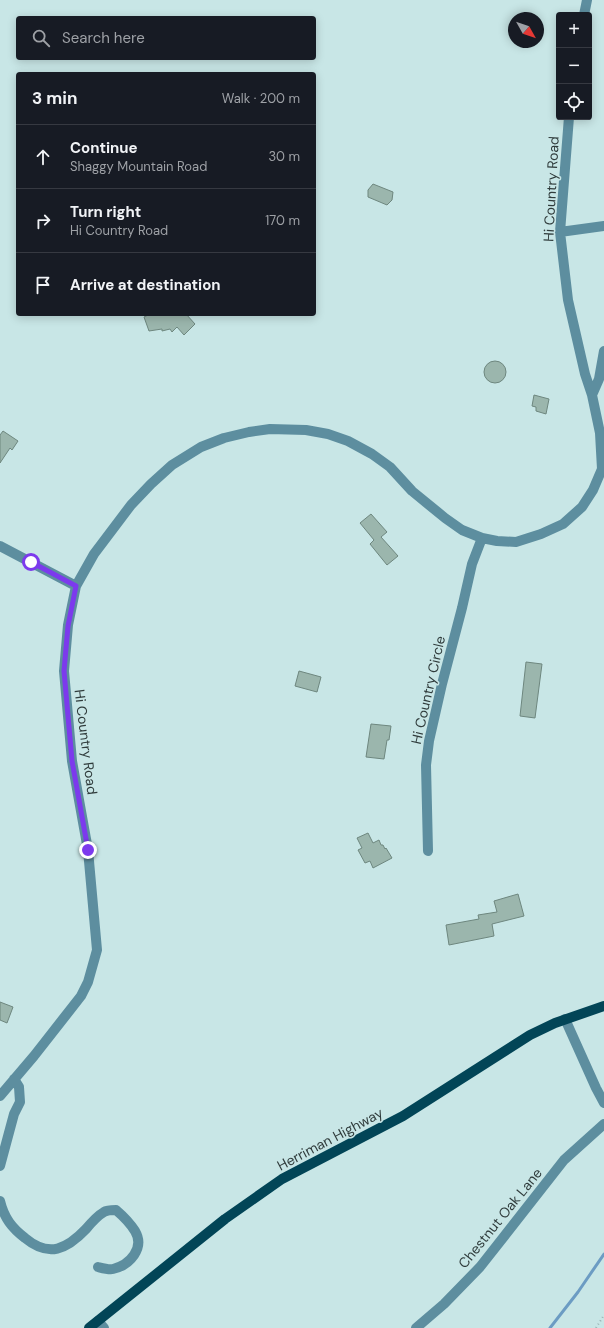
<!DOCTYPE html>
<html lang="en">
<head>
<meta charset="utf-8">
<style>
  :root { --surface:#171b24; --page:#20242c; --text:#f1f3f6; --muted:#9ea1a6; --line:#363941 }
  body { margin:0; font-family:"DM Sans",sans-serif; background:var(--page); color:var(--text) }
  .controls { position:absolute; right:12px; top:12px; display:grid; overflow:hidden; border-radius:4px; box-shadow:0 2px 10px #0003 }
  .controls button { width:36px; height:36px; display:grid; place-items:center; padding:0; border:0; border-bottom:1px solid var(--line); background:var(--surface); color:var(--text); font:20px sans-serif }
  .compass { position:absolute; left:508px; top:12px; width:36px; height:36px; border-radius:50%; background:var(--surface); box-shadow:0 2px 10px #0003; rotate:130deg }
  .stop { position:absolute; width:12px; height:12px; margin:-9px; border:3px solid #7c3aed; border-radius:50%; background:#fff }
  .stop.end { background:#7c3aed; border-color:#fff; box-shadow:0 1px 4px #0008 }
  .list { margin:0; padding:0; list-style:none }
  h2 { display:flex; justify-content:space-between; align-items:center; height:52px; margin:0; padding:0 16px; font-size:17px }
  h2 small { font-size:13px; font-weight:400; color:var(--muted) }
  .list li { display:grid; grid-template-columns:26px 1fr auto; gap:12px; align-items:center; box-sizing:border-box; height:64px; padding:0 16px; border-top:1px solid var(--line) }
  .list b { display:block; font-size:15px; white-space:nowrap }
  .list p { margin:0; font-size:13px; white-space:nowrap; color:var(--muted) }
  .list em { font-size:13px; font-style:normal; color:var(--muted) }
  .icon { flex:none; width:22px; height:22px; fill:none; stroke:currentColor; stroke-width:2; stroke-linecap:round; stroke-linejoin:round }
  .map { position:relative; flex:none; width:604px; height:1328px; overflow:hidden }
  .search { position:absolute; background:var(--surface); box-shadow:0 2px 10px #0003; left:16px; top:16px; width:300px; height:44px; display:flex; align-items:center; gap:10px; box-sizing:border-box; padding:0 14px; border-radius:4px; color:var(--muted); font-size:15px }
  .panel { position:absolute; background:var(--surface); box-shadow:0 2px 10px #0003; left:16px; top:72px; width:300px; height:244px; border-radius:4px }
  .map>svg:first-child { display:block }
</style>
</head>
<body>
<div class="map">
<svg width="604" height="1328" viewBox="0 0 604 1328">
  <rect width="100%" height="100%" fill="#c8e6e6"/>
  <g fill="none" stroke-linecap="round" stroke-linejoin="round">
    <path stroke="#6c9cc3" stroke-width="3" d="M550 1328 578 1292 604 1254"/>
  </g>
  <path fill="#9bb6ad" stroke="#6e877f" d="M373 184 393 192 392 200 387 205 368 197V190Z
    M150 314H186L195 324 184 335 177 327 172 332 170 329 162 331V329L149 331 144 317Z
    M484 372a11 11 0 1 1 22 0a11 11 0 1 1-22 0Z
    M534 395 549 399 546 414 536 411V407L532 406Z
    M3 431 18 441 12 450 10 448 0 463V435Z
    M371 514 387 532 381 537 398 556 387 565 370 544 374 540 360 523Z
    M526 662 542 664 535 718 520 716Z
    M299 671 321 677 317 692 295 686Z
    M371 724 391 726 389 740H387L384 759 366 757Z
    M368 833 373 843 379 840 381 845H383L385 849 386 848 392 858 373 868 370 861 365 863 358 850 362 848 357 838Z
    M518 894 524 916 492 924 494 936 449 945 446 925 479 919 478 915 497 912 494 901Z
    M0 1002 13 1007 7 1023 0 1020Z"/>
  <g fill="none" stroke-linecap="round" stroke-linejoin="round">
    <path stroke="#99b2b2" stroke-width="2" stroke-dasharray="1 3" stroke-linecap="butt" d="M596 1328 604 1315"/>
    <path stroke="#5d8e9f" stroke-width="10" d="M584 15 587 0
      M560 232 604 226
      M592 395 599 379 604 351
      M0 546 76 586
      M428 851 426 765 429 741 442 684 462 608 472 564 482 538
      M565 1019 596 1088 604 1103
      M0 1096 34 1056 81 996 88 982 97 950 88 850 72 761 64 671 68 625 76 586 94 554 131 505 151 484 172 465 201 447 224 438 249 432 270 429 306 430 328 434 348 441 372 454 390 467 412 491 445 518 462 530 482 538 497 541 516 542 541 534 563 524 582 507 593 490 602 469 600 433 592 395 585 374 568 300 560 232 569 117
      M0 1166 14 1114 20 1102 19 1087 14 1079
      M0 1201C4 1218 12 1228 25 1238 49 1258 67 1249 86 1229 91 1223 97 1216 104 1212 107 1210 112 1210 116 1210 123 1216 130 1223 135 1231 145 1248 130 1265 113 1269 109 1270 102 1268 98 1267
      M98 1321 104 1328
      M416 1328 444 1304 480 1267 564 1160 604 1124"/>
    <path stroke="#024557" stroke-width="10" d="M89 1328 225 1219 282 1179 403 1116 530 1035 555 1023 604 1006"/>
  </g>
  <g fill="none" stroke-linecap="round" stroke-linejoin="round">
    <path stroke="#7c3aed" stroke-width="5" d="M31 562 76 586 68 626 64 671 72 761 88 850"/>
  </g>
  <g text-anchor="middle" stroke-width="3" stroke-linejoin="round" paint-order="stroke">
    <g font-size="14" fill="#303c3c" stroke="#c8e6e6">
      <text transform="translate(551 189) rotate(-87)" y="5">Hi Country Road</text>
      <text transform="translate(428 690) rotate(-77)" y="5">Hi Country Circle</text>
      <text transform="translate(86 742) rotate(83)" y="5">Hi Country Road</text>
      <text transform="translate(330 1139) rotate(-28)" y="5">Herriman Highway</text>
      <text transform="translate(500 1218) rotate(-51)" y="5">Chestnut Oak Lane</text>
    </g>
  </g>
</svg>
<div class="controls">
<button>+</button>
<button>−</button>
<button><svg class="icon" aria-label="locate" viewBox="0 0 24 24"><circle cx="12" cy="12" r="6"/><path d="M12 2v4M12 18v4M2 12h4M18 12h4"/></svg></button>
</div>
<svg class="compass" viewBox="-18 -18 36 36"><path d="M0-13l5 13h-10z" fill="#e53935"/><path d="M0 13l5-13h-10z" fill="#9ea1a6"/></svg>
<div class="stop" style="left:31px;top:562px"></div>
<div class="stop end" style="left:88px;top:850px"></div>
<div class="search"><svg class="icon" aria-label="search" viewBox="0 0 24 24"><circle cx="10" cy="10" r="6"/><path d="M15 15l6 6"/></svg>Search here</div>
<section class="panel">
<h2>3 min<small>Walk · 200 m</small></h2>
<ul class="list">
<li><svg class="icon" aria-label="ahead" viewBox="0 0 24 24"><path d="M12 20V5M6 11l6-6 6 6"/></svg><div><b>Continue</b><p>Shaggy Mountain Road</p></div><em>30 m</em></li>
<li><svg class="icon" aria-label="right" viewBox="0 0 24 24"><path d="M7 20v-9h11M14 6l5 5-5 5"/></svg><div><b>Turn right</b><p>Hi Country Road</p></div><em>170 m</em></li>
<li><svg class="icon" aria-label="arrive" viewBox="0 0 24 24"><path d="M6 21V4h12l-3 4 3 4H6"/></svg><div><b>Arrive at destination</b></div></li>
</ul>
</section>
</div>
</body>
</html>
